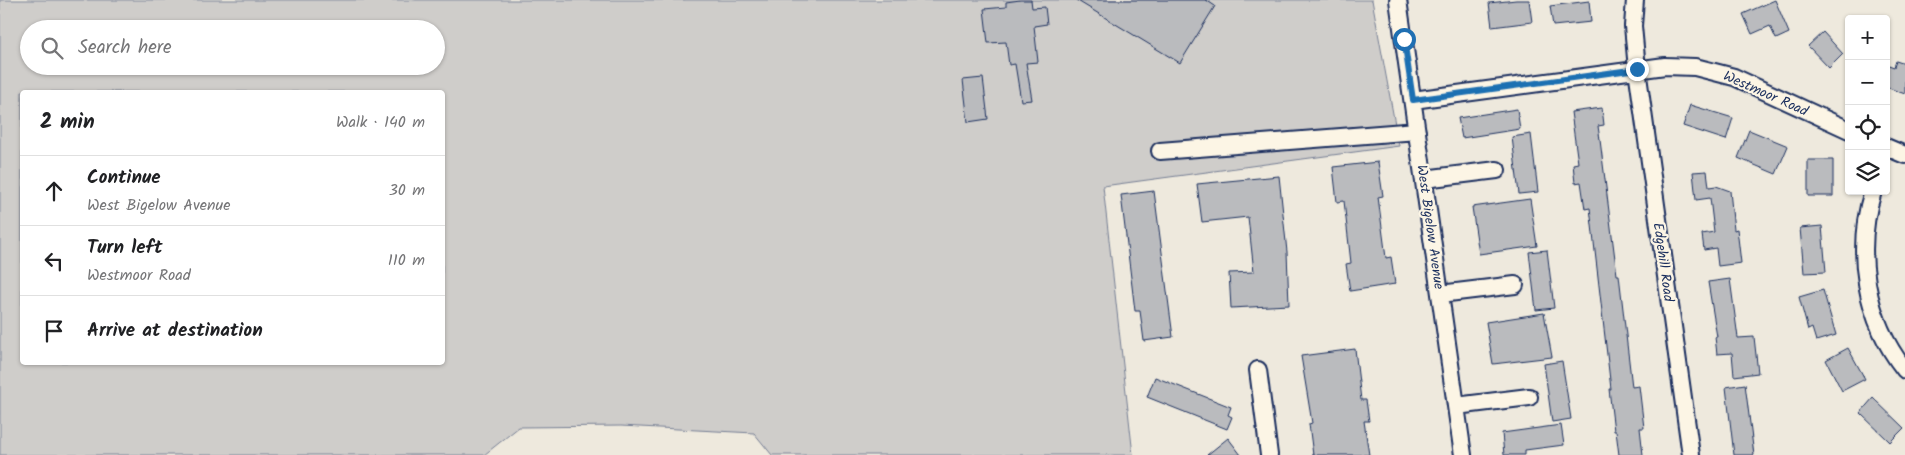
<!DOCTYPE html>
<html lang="en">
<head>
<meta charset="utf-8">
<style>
  :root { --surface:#fff; --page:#f6f6f6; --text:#202124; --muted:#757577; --line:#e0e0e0 }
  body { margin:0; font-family:Kalam,sans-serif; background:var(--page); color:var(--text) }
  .controls { position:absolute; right:15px; top:15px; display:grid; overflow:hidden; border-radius:5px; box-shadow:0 1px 4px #0004 }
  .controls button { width:45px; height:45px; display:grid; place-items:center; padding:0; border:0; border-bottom:1px solid var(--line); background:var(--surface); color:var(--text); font:25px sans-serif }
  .stop { position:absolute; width:15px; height:15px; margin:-11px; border:4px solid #1f6fb2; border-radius:50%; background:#fff }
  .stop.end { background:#1f6fb2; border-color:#fff; box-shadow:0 1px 5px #0008 }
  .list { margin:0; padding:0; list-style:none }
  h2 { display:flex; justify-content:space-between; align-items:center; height:65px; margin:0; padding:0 20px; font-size:21px }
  h2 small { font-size:16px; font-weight:400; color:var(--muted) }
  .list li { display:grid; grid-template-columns:32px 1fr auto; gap:15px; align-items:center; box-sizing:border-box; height:70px; padding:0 20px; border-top:1px solid var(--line) }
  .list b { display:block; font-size:19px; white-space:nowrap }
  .list p { margin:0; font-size:16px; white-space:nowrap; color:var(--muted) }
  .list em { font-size:16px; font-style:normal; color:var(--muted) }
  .icon { flex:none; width:28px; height:28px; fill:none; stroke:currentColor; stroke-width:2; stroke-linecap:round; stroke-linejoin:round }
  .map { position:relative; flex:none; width:1905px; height:455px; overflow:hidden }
  .search { position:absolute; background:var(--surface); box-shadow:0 1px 4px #0004; left:20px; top:20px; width:425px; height:55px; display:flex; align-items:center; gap:12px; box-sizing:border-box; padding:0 18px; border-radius:28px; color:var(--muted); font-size:19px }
  .panel { position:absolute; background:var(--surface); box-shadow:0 1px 4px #0004; left:20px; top:90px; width:425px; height:275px; border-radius:5px }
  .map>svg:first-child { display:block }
</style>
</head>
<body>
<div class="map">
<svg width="1905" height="455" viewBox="0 0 1905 455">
  <rect width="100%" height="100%" fill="#eee9dd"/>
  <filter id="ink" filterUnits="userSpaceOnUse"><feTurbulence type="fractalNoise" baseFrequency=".02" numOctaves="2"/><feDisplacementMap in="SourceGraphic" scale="10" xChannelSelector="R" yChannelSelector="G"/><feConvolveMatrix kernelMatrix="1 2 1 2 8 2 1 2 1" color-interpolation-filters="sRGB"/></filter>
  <g filter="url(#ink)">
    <path fill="#cfcdca" stroke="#757e94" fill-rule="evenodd" d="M0 0H1372L1399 146 1103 186 1133 455H772L754 433 621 426 519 427 484 455H0ZM29 29H436V66H29ZM22 92H442V362H22Z"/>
    <path fill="#babbbe" stroke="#1b2f5e" d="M1020 0H1031L1032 8 1045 7 1047 24 1034 26 1038 62 1026 63 1032 100 1021 101 1015 64 1009 65 1006 42 988 43 984 9 1006 7V2Z
      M1076 0H1206L1215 6 1180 63Z
      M1516 0H1529L1532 22 1492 27 1489 3Z
      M1775 0 1789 33 1776 39 1770 26 1752 34 1743 14Z
      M1589 1 1591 22 1553 26 1550 6Z
      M1823 32 1843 54 1829 68 1808 46Z
      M1896 61 1905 64V94L1886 87V64L1894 67Z
      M983 78 988 119 968 122 963 80Z
      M1690 105 1733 118 1726 140 1683 126Z
      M1602 108 1604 125 1598 126 1600 140 1617 275H1619L1632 387 1639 386 1644 428H1640L1643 455H1619L1616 431H1614L1609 389H1611L1590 208 1585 209 1581 182 1575 183 1573 164 1578 163 1571 112Z
      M1517 109 1520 129 1462 138 1458 118Z
      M1749 130 1788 146 1776 174 1738 158Z
      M1531 134 1538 192 1519 194 1512 137Z
      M1808 160H1833V196H1808Z
      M1378 162 1383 196 1378 197 1386 258 1391 257 1395 284 1350 291 1346 264 1351 263 1344 201 1337 202 1333 167Z
      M1707 171 1709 187 1716 186 1730 191 1734 230 1737 229 1741 263 1718 266 1716 248 1704 250 1702 234 1714 232 1710 198 1696 200 1693 172Z
      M1279 176 1287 252 1289 305 1231 308 1229 273 1254 272 1248 217 1202 222 1197 184Z
      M1154 191 1173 337 1144 341 1140 311H1135L1121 195Z
      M1530 199 1537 246 1479 254 1472 207Z
      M1822 226 1826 272 1804 273 1800 228Z
      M1547 250 1554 308 1536 310 1529 252Z
      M1730 279 1738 338 1754 337 1758 373 1734 376 1732 353 1717 354 1715 337H1717L1708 282Z
      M1823 290 1836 335 1816 341 1812 328 1808 330 1799 297Z
      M1544 313 1552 357 1493 364 1486 322Z
      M1848 348 1865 379 1842 391 1826 360Z
      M1355 349 1361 400H1366L1369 421H1364L1369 455H1313L1309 424 1312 423 1301 356Z
      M1562 361 1571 419 1552 422 1544 364Z
      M1155 377 1231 407 1228 415 1232 417 1227 429 1147 397Z
      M1745 384 1754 455H1734L1726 387Z
      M1873 398 1904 428 1890 442 1860 413Z
      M1561 425 1564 445 1525 450V455H1504L1502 433Z
      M1228 438 1241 455H1207Z"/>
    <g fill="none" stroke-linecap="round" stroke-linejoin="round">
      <g stroke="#1b2f5e" stroke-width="20">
        <path id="minor" d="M1398 0 1463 455
          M1635 0 1633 26 1637 69 1691 455
          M1413 100 1665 66 1695 67 1734 77 1849 130
          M1886 147 1905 155
          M1160 151 1417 131
          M1424 179 1497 170
          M1873 191C1854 252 1866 321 1905 370
          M1440 294 1515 285
          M1258 370 1269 455
          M1456 406 1529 397"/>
      </g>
      <use href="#minor" stroke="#fcf5e5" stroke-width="16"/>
    </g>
  </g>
  <g fill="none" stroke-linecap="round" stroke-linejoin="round" filter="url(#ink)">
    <path stroke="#1f6fb2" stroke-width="6" d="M1404 39 1413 100 1637 69"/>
  </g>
  <g text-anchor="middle" stroke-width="4.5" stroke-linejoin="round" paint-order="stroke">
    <g font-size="14" fill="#1b2f5e" stroke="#fcf5e5">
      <text transform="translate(1766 93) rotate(24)" y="5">Westmoor Road</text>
      <text transform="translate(1431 227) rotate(82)" y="5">West Bigelow Avenue</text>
      <text transform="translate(1664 262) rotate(82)" y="5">Edgehill Road</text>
    </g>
  </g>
</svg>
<div class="controls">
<button>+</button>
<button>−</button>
<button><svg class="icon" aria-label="locate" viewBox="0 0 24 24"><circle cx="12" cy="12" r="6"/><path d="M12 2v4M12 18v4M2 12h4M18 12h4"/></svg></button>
<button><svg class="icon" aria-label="layers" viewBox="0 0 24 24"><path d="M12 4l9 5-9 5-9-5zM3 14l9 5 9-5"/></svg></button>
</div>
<div class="stop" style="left:1404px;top:39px"></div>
<div class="stop end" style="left:1637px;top:69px"></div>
<div class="search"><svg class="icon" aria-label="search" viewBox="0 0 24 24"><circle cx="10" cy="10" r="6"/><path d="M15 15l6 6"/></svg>Search here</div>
<section class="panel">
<h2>2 min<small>Walk · 140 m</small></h2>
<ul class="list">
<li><svg class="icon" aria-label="ahead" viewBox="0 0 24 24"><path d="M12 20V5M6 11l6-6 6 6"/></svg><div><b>Continue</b><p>West Bigelow Avenue</p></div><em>30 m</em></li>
<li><svg class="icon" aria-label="left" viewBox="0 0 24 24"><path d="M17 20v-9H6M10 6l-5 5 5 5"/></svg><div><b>Turn left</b><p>Westmoor Road</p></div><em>110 m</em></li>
<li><svg class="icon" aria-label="arrive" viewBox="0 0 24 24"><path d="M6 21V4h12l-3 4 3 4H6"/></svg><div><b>Arrive at destination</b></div></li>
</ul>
</section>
</div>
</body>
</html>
